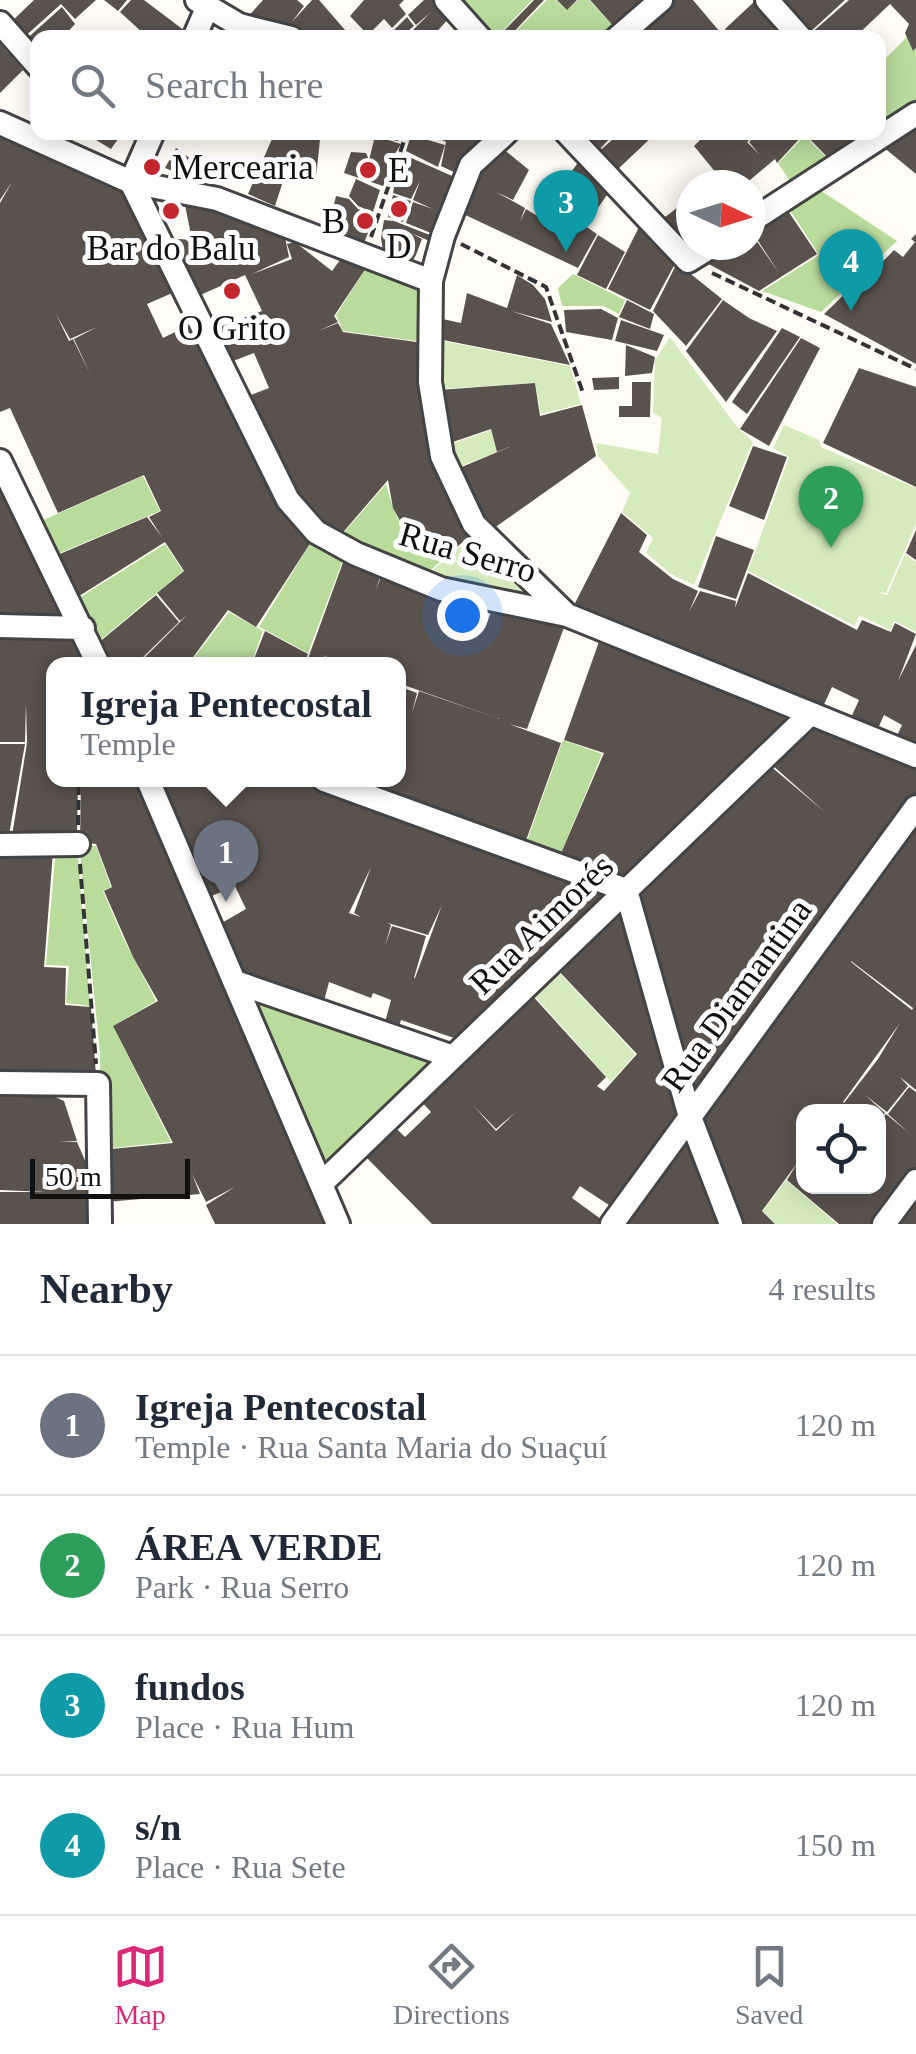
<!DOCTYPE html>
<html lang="en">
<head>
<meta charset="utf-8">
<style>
  :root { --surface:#fff; --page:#f6f6f7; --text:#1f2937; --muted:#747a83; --line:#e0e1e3; --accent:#db2777 }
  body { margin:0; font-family:Georgia,serif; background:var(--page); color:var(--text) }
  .controls { position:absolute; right:30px; bottom:30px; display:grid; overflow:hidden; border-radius:20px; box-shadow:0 5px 25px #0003 }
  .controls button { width:90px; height:90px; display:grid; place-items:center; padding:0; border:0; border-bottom:2px solid var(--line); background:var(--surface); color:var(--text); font:50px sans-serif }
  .compass { position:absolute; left:676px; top:170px; width:90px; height:90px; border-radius:50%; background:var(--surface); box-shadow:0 5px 25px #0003; rotate:94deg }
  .scale { position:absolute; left:30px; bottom:25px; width:160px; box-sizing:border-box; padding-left:10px; border:5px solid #111; border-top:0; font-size:28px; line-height:35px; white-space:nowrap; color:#111; -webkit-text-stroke:8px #fff; paint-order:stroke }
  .you { position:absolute; left:462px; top:615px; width:35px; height:35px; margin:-25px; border:8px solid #fff; border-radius:50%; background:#1a73e8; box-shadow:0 0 0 15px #1a73e833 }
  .badge { display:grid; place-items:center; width:65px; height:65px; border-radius:50%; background:var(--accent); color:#fff; font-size:32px; font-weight:700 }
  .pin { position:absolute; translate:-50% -82px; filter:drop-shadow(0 2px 5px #0008) }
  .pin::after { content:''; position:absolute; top:52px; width:35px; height:30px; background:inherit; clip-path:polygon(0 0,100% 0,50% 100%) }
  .popup { position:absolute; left:46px; top:657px; width:360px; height:130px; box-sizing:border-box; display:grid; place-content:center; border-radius:20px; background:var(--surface); filter:drop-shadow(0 2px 8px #0005); font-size:32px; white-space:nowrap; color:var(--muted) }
  .popup b { font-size:38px; color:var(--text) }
  .popup::after { content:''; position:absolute; left:50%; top:100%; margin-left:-20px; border:20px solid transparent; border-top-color:var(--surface) }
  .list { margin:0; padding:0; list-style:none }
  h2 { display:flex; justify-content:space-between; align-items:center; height:130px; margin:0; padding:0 40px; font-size:42px }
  h2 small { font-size:32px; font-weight:400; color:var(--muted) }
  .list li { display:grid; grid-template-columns:65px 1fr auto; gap:30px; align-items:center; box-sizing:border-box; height:140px; padding:0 40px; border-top:2px solid var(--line) }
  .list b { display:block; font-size:38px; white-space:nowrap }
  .list p { margin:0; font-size:32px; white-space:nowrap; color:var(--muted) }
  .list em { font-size:32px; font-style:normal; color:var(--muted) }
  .icon { flex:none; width:55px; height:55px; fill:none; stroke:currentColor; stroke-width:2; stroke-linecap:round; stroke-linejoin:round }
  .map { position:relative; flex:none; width:916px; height:1224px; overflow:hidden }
  .search { position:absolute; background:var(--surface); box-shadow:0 5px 25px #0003; left:30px; right:30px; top:30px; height:110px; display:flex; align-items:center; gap:25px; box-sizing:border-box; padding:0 35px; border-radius:20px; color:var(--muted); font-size:38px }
  .sheet { height:690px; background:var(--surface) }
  nav { display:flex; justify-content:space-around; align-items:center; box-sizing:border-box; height:140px; border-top:2px solid var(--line); background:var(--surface); font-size:28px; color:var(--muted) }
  nav a { display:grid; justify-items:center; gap:5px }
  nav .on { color:var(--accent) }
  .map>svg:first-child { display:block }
</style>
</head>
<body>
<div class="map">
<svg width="916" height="1224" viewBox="0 0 916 1224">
  <rect width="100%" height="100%" fill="#fffdf5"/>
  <path fill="#d5ebbd" d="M670 337 738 428 753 442 694 585 671 574 646 553 653 538 622 512 630 493 598 456 596 443 658 454 662 418 653 413 655 360Z
    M438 340 570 366 581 404 541 414 535 383 439 389Z
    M784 425 819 440 821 447 916 488V524L886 593 878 592 887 595 905 554 916 562V632L894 621 890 630 859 615 855 626 748 571 789 457 773 448Z
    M491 430 497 452 456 468 448 445Z
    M474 534 539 602 427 575Z
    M556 969 635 1054 611 1082 531 992Z
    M786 1180 837 1224H775L763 1211Z"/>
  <path fill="#b9dc9c" d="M457 0H532L496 38 490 37Z
    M547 0H556L567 10 578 0H589L616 29 606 37 509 38Z
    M907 37 913 51 916 49V111L886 123 879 112V65Z
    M805 136 831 162 793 186 778 163Z
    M817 188 897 241 821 312 762 291 819 255 788 207Z
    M368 265 424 287 423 342 343 331 336 315Z
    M573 274 625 300 619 314 603 306H562L558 288Z
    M143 476 160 511 55 555 39 522Z
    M386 484C398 528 405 535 441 561L426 574 340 537Z
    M313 539 344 557 308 653 259 627Z
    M165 544 183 571 97 643 77 599Z
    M229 612 263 631 251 664H189Z
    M563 740 602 754 559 858 525 846Z
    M79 843 96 846 111 887 103 891 124 940 156 1001 113 1026 171 1142 101 1149 100 1054Z
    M56 845H77L90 1006 66 1003 69 966 46 965Z
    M249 995 441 1061 324 1168Z"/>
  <path fill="#5a524d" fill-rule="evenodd" d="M34 0H96L75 19 61 4 21 40 9 24Z
    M104 0H127L118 11Z
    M131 0H144L185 31 181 38 145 35 120 12Z
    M263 0H297L304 6 291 23 312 0H319L352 38H316L285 24 246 19Z
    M364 0H404L399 5 406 14 392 28 384 19 368 35 350 16Z
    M424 0H436L451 16 431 38H405L431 12 416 25 408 15Z
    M534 0H544L508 38H497Z
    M557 0H577L567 10Z
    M590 0H641L645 5 616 29Z
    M672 0H693L720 32 714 38H628Z
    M756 0H759L791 38H731L725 29Z
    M777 0H845L808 34Z
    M849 0H916V48L913 51 905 33 909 24 890 4 854 38H811L809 35Z
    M62 7 75 24 62 38H38V62L22 43Z
    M407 17 414 26 399 38 393 31Z
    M0 44 23 70 0 93Z
    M916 123V174L882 146Z
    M0 130 126 187 177 291 147 304 163 338 193 323 313 539 256 627 228 610 188 664H138L187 615 180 621 157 593 184 571 165 542 76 598 55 556 147 517 162 537 149 517 161 511 144 475 58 513 10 408 0 412V203L12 182 0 200ZM56 314 70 339 97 327 74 339 90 374 73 339 69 341Z
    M83 132H123L111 149Z
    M275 132H305L320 139 316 179 286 172 275 206 248 194Z
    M376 132H400L398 141 379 137 401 144 393 157 397 161 383 186 344 173 351 152 366 153 369 160Z
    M427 132H495L460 175 441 166 446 142Z
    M575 132H616L595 154Z
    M621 132H657L614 173 596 154Z
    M708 132H758L747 142 759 154 749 142 761 132 803 135 777 163 775 159 744 185H726L694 146Z
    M807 132H876L831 161 805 134Z
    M411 135 445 145 438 167 406 151Z
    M501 147 529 170 513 200 496 192 525 208 520 222 526 209 539 217 582 157 612 188 585 226 597 234 578 268 461 213 482 164Z
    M176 148 191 159 182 175 165 168Z
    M400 153 459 179 436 235 406 223 413 202 433 209 413 200 420 181 411 199 393 193Z
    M356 179 380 190 373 212 358 206 349 196Z
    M393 195 411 201 403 222 388 217Z
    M336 196 349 199 358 209 375 215 364 243 329 225Z
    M691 197V226L676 238 660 221Z
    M184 200 284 232 289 257 252 274 292 259 287 244 295 242 332 271 343 256 368 265 334 316 338 322 318 331 338 323 343 332 424 343 473 533 441 561 409 537 393 508 388 480 339 537 325 529 298 500 246 397 269 388 254 353 228 363 212 330 262 311 245 275 196 297 166 238 192 240Z
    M786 208 817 254 759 291 703 261 729 245H751V233L779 273 751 230Z
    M384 220 394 221 435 237 434 243 411 233 422 239 416 255 411 264 400 261 407 250 399 259 383 251 381 238Z
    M641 223 676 262 650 310 608 289Z
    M916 234V364L824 314 856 283 859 286 894 250 903 257 915 242 911 239Z
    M598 235 625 252 606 289 577 275Z
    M677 263 722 299 686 346 653 311Z
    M517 275 533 285 545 299 552 322 511 311 551 324 570 365 438 339V318L461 323 467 293 507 308Z
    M627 300 654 314 650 329 619 317Z
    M723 300 749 318 777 331 726 402 686 351Z
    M601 309 618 318 612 340 566 332 564 310Z
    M621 320 664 335 657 351 615 341Z
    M782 328 800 337 747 414 732 402Z
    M801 338 820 348 769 446 740 429Z
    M626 345 655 357 652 373 625 376Z
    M859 368 916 387V487L823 443Z
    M619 377V389L594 390 592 378Z
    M632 382H651L650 417H619V406H632Z
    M535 383 540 416 582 405 596 456 490 531 457 469 526 440 497 452 491 429 447 444 439 390Z
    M753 446 787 457 764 520 729 506Z
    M0 477 71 620 0 619Z
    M621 513 647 535 639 552 673 579 698 591 689 612 700 591 736 601 735 608 748 573 857 630 862 620 891 632 895 623 916 634 898 681 916 645V749L895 740 902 725 884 715 876 733 849 722 859 700 832 687 821 711 572 609Z
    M916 530V560L906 553Z
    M716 536 754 550 736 599 698 587Z
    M345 557 381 573 376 590 382 573 458 600 451 616 485 628 493 607 566 622 527 729 509 724 561 743 524 846 345 780H398V686L417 693 412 713 419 691 500 719 398 683V664H349L321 655 342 664H306Z
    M156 595 179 622 136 664H106L97 644Z
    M265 631 308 654 304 664H252Z
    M0 634 78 635 81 643V664H54V780H78L77 837 12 836 27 743 26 703 25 742H0Z
    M601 636 797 716 624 882 559 858 604 753 564 740Z
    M812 723 916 765V795L693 1101 635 893 768 764 826 813 770 763Z
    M0 744H25L9 835H0Z
    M81 780H140L330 1224H215L206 1205 235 1187 206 1202 192 1174 200 1194 106 1202 101 1150 173 1143 113 1026 158 1001 133 957 104 891 112 887 96 844 80 842Z
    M156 780H302L613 893 460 1040 401 1020 398 1030 384 1026 391 1000 373 993 371 998 329 982 323 1005 240 977 218 925 246 909 235 886 207 898ZM371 867 354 913 361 917 349 913ZM442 905 415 978H414L426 936 392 926 385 946 391 925 388 923 428 935Z
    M916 820V1090L900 1077 908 1086 887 1112 865 1095 885 1113 878 1121V1112H804V1186H878V1123L886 1114 909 1133 888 1114 909 1087 916 1092V1170L874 1224H839L787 1180 798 1162 762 1211 775 1224H739L698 1118ZM851 962V961L913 1008 912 1010ZM900 1023 878 1059 844 1103 843 1102Z
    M0 852H53L44 967 66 968 65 1005 91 1007 96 1075 0 1074Z
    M623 904 682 1116 615 1209 580 1186 572 1198 605 1222 603 1224H432L363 1154 393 1125 405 1137 431 1112 419 1099 530 993 606 1077 597 1086 604 1091 637 1054 556 968ZM473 1105 496 1129 516 1112 496 1131Z
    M0 1090 51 1095 64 1101 77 1141 59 1142H77L87 1165 93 1224H0V1192H46L0 1190Z
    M688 1132 723 1224H621Z
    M916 1193V1224H893Z"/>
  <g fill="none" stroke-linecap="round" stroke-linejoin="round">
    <g stroke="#444" stroke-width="28">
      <path id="minor" d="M197 0 239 25 291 38
        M446 0 480 38
        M767 0 801 38
        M0 23 38 66
        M194 38 207 8
        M617 38 661 0
        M0 123 131 182 217 199 431 281
        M153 132 131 182 288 500 316 532 356 554 441 589 567 615 916 756
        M507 132 471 165 443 236 431 281 430 382 442 456 474 524 567 615
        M566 132 688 261 714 245
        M751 221 916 114
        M0 461 98 664
        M0 626 83 628
        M148 780 338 1224
        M324 780 626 890 690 1117 731 1224
        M0 845 78 844
        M235 982 453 1057
        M0 1083 98 1084 100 1224
        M321 1184 810 714
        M612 1224 916 807
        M884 1224 916 1181"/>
    </g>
    <path stroke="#333" stroke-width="4" stroke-dasharray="10 5" stroke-linecap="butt" d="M371 237 406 135
      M461 244 546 287 583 393
      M712 273 916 369
      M78 825 79 780
      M80 864 96 1064"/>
    <use href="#minor" stroke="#fff" stroke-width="22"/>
  </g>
  <g fill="#c4262e" stroke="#fff" stroke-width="4">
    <circle cx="152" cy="167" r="10"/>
    <circle cx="368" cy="170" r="10"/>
    <circle cx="399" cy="209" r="10"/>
    <circle cx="171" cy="211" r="10"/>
    <circle cx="365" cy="221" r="10"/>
    <circle cx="232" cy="291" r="10"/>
  </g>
  <g text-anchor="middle" stroke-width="10" stroke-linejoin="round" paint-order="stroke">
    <g font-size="35" fill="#111" stroke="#fff">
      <text x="172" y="179" text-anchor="start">Mercearia</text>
      <text x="388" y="182" text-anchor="start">E</text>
      <text x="345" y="233" text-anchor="end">B</text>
      <text x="399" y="258">D</text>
      <text x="171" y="260">Bar do Balu</text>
      <text x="232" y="340">O Grito</text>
    </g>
    <g font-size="35" fill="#111" stroke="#fff">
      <text transform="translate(468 552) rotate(16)" y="12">Rua Serro</text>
      <text transform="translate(541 924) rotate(-44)" y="12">Rua Aimorés</text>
      <text transform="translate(736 995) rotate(-54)" y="12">Rua Diamantina</text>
    </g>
  </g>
</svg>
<div class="controls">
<button><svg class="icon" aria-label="locate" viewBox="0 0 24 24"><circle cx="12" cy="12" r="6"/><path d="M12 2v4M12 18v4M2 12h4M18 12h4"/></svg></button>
</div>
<svg class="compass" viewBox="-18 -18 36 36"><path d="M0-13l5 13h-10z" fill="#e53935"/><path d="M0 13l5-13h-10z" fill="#747a83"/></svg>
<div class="scale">50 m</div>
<div class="you"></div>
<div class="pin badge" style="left:226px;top:902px;background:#6b7280">1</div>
<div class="popup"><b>Igreja Pentecostal</b>Temple</div>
<div class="pin badge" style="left:831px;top:548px;background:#2e9e5b">2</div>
<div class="pin badge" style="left:566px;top:252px;background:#0f9aa8">3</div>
<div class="pin badge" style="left:851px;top:311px;background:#0f9aa8">4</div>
<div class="search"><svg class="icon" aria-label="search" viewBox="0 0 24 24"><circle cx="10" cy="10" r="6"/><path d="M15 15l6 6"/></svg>Search here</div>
</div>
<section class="sheet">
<h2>Nearby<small>4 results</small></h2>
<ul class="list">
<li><span class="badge" style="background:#6b7280">1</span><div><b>Igreja Pentecostal</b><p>Temple · Rua Santa Maria do Suaçuí</p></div><em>120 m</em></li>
<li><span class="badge" style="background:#2e9e5b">2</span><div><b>ÁREA VERDE</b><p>Park · Rua Serro</p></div><em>120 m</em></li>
<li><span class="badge" style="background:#0f9aa8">3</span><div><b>fundos</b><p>Place · Rua Hum</p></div><em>120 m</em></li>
<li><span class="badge" style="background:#0f9aa8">4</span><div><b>s/n</b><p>Place · Rua Sete</p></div><em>150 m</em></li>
</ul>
</section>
<nav>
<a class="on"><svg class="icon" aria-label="map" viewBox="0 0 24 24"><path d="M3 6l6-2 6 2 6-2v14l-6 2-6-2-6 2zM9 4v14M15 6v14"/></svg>Map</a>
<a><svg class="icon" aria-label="directions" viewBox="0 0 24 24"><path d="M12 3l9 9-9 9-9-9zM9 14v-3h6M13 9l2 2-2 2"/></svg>Directions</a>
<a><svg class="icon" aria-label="saved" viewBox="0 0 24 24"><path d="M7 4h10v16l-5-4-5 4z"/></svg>Saved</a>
</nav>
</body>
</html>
